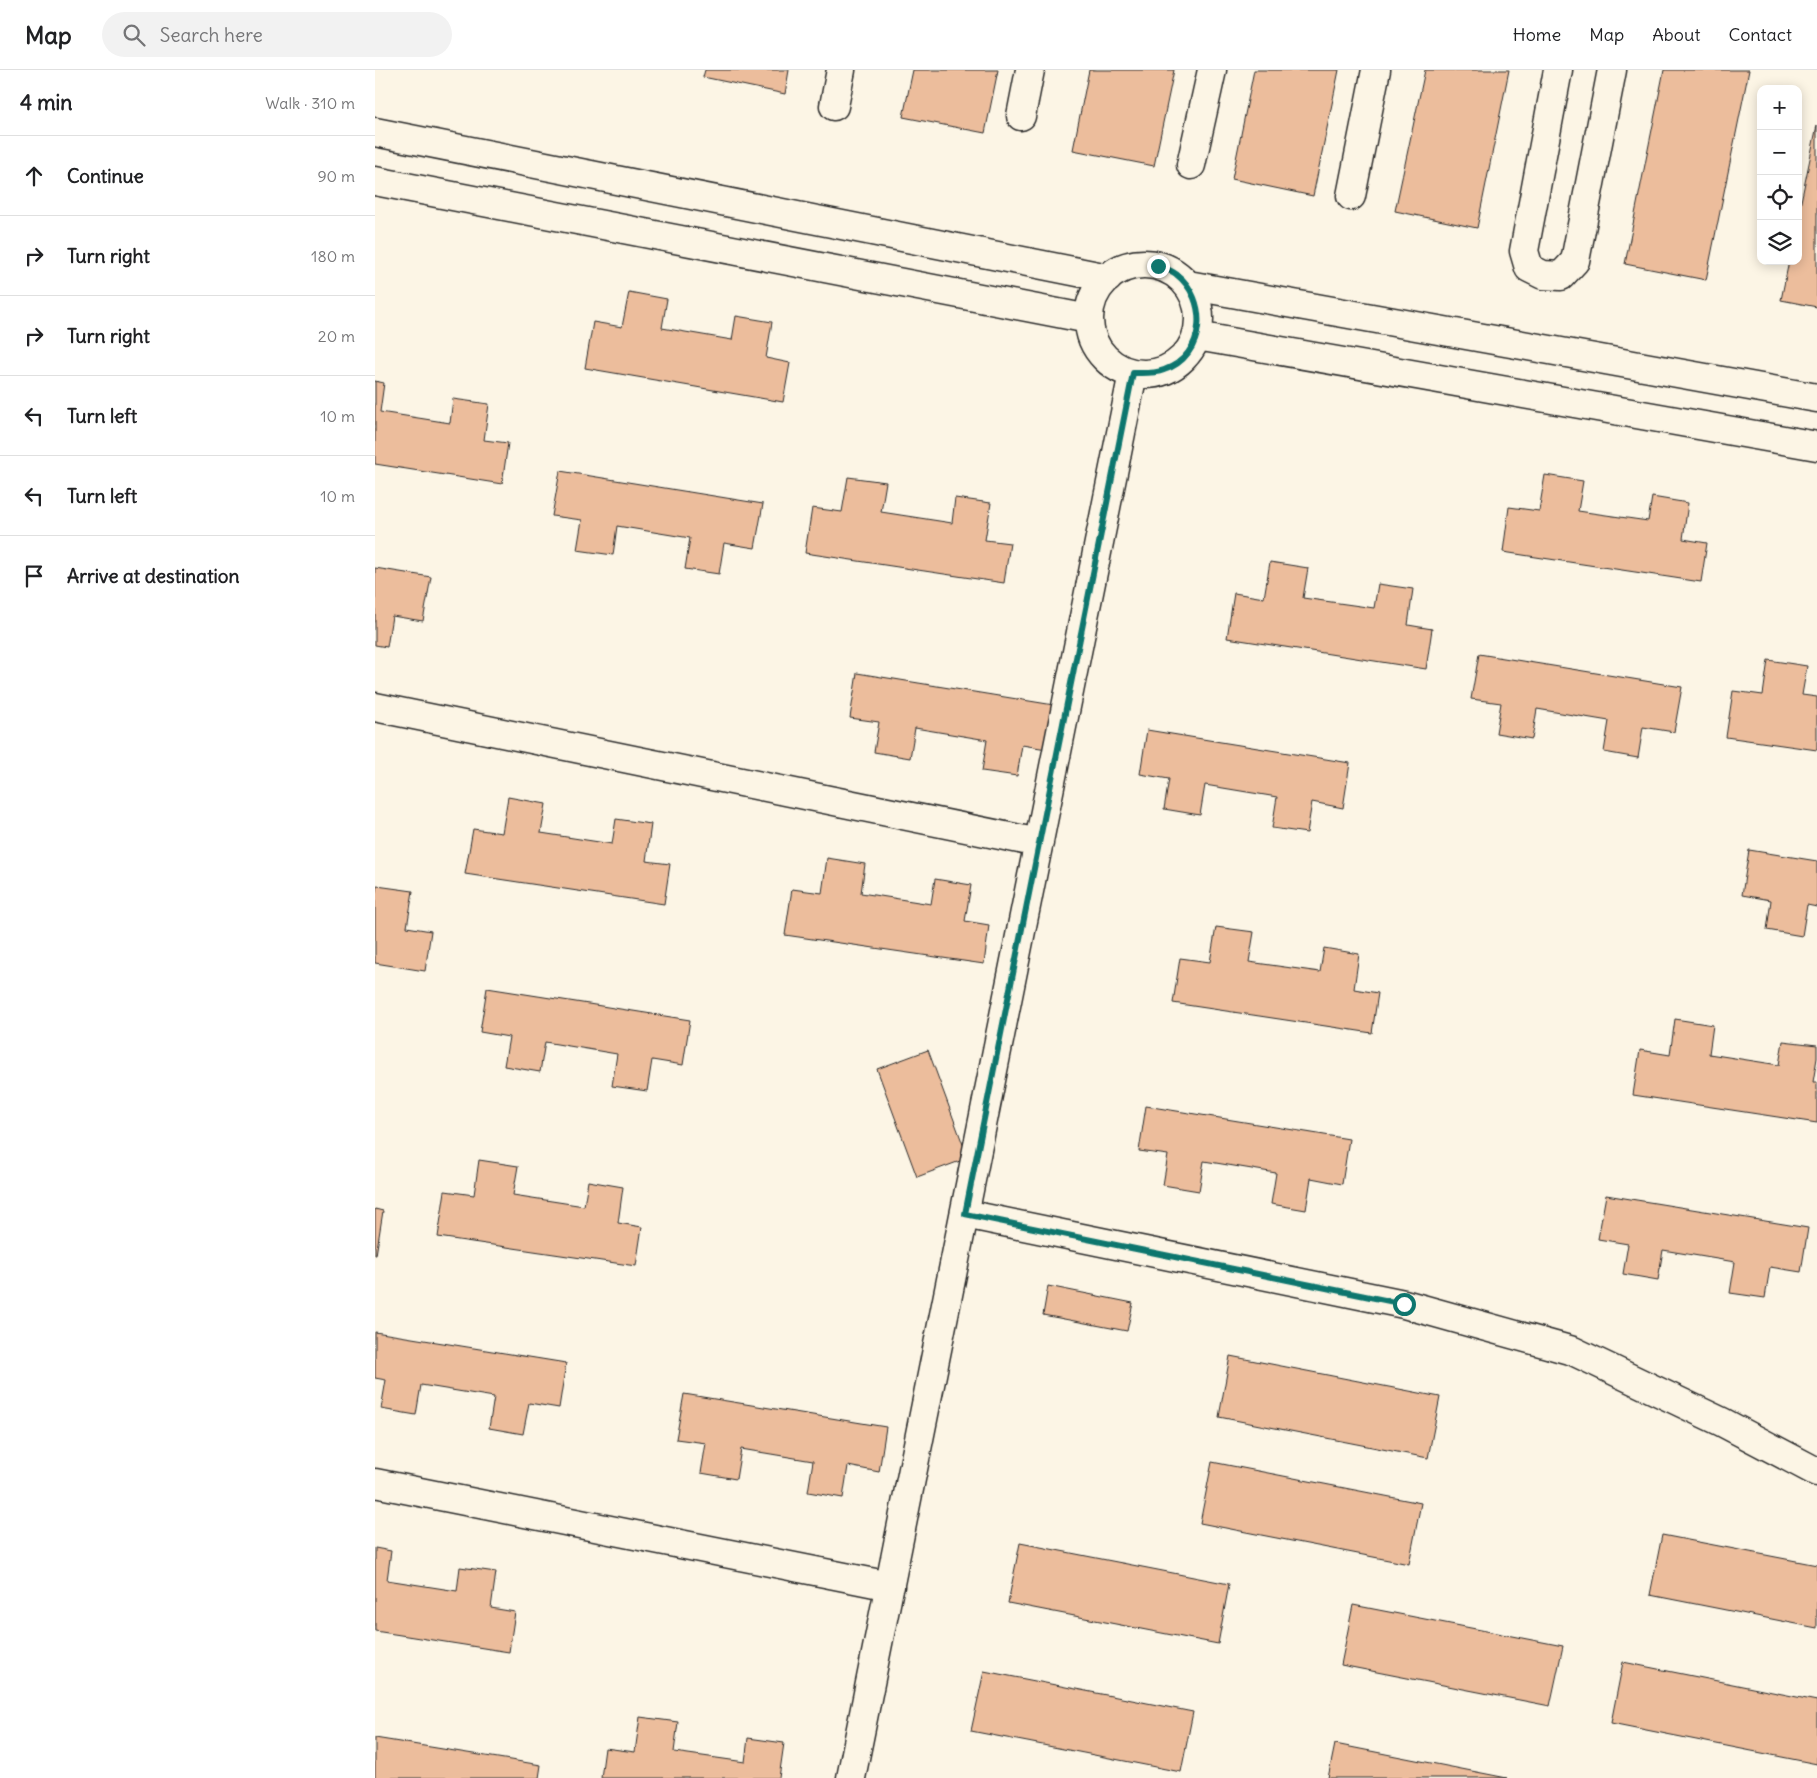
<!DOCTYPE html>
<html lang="en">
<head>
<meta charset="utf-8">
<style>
  :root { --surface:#fff; --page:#f2f2f2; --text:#202124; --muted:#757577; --line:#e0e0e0 }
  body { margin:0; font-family:Delius,sans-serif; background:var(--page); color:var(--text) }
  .controls { position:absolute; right:15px; top:15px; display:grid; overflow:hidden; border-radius:10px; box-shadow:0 2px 12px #0003 }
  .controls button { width:45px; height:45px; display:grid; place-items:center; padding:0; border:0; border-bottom:1px solid var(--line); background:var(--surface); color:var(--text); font:25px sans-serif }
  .stop { position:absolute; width:15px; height:15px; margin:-11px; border:4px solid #0f766e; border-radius:50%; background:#fff }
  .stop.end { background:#0f766e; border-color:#fff; box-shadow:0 1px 5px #0008 }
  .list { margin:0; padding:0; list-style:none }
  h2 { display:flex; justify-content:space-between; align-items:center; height:65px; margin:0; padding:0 20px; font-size:21px }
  h2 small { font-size:16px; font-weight:400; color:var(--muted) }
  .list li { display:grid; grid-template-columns:32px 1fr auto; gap:15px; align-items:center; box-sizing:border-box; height:80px; padding:0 20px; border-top:1px solid var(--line) }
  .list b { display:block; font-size:19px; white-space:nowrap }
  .list em { font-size:16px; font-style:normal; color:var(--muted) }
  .icon { flex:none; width:28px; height:28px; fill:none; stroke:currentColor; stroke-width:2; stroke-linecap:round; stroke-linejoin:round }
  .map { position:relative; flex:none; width:1442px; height:1708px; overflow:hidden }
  header { display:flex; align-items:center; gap:30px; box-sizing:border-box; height:70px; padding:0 25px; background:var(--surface); border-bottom:1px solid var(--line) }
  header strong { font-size:24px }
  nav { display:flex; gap:28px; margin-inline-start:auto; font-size:18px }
  .search { width:350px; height:45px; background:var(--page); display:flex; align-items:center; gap:12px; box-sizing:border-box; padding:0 18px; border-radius:28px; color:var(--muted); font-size:19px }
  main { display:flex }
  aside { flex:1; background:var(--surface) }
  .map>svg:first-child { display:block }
</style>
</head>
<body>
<header>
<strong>Map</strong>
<div class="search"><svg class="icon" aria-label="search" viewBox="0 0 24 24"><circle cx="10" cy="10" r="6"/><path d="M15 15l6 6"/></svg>Search here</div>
<nav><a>Home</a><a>Map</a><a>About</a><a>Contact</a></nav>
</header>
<main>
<aside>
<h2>4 min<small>Walk · 310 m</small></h2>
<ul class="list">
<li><svg class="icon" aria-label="ahead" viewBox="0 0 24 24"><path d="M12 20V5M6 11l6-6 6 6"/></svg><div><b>Continue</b></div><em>90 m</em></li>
<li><svg class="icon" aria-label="right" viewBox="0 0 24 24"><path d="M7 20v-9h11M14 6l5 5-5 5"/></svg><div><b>Turn right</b></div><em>180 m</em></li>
<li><svg class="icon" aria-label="right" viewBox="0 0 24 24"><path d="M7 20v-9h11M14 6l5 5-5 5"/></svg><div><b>Turn right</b></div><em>20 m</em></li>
<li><svg class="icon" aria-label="left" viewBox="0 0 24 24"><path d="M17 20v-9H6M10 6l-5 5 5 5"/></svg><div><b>Turn left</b></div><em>10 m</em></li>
<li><svg class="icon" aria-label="left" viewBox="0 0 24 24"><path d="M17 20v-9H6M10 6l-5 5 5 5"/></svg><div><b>Turn left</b></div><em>10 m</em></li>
<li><svg class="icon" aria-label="arrive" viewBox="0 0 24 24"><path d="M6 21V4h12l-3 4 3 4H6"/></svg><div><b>Arrive at destination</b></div></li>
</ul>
</aside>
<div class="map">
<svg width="1442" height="1708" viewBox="0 0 1442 1708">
  <rect width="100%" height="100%" fill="#fcf5e5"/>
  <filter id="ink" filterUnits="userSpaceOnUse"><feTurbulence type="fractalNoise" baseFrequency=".02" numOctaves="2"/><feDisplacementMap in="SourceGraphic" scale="10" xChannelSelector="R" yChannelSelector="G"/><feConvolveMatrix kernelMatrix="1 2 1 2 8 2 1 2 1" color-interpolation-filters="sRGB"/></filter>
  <g filter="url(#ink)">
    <path fill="#ecbd9c" stroke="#2b2b2b" d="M330 0H414L410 24 328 7Z
      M538 0H623L610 63 528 47Z
      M714 0H799L779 96 698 80Z
      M879 0H964L938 126 857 109Z
      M1050 0H1134L1102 158 1020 141Z
      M1289 0H1374L1331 210 1250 194Z
      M1442 55V237L1406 230 1414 191H1423V146Z
      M254 222 292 229 287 258 357 270 361 246 397 252 391 288 415 293 408 332 210 298 218 252 247 257Z
      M0 311 9 313 5 342 75 353 78 329 114 334 109 370 133 373 127 414 0 394Z
      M185 401 388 434 380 478 349 473 344 504 310 499 315 468 242 456 238 485 202 480 207 450 177 446Z
      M1170 405 1208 411 1203 441 1273 451 1277 427 1313 433 1308 469 1332 473 1326 512 1128 482 1134 437 1164 441Z
      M473 407 511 412 506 442 577 453 580 428 616 433 610 470 635 473 629 513 430 483 437 438 467 442Z
      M895 492 933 498 928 528 999 538 1003 514 1038 519 1033 555 1057 559 1051 599 852 568 859 523 889 528Z
      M0 498 56 507 48 551 17 546 12 577 0 575Z
      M1104 584 1307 617 1299 662 1268 657 1263 688 1229 682 1234 651 1162 639 1157 669 1121 663 1126 633 1096 629Z
      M1393 590 1432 596 1427 625 1442 627V680L1351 667 1358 621 1388 625Z
      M482 603 685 636 678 680 647 675 642 706 607 701 612 670 540 658 535 688 499 682 504 652 475 648Z
      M772 660 975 693 968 738 937 732 932 763 897 758 902 727 830 715 825 745 789 739 794 709 765 704Z
      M133 727 171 734 166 763 237 774 241 749 276 754 271 791 295 794 289 834 90 804 98 759 127 763Z
      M1374 780 1442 791V837L1432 835 1427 866 1392 860 1396 830 1367 825Z
      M452 788 490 794 486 823 556 834 560 809 596 815 590 851 614 855 609 894 410 865 417 819 447 823Z
      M2 816 38 821 32 857 56 861 50 901 0 893V826Z
      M841 857 879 862 874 892 945 902 949 878 984 884 979 919 1003 923 997 963 798 933 805 888 835 892Z
      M112 918 315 950 308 995 277 990 272 1021 237 1016 242 984 170 972 165 1002 129 996 134 967 105 962Z
      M1300 949 1338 955 1334 984 1404 995 1408 971 1442 975V988L1438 1012H1442V1053L1258 1025 1265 980 1295 985Z
      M553 980 593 1088 542 1107 502 999Z
      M771 1036 974 1069 967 1114 936 1108 931 1140 896 1134 901 1103 829 1091 824 1121 788 1115 793 1085 764 1081Z
      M104 1090 143 1096 138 1125 209 1136 213 1111 248 1117 243 1153 267 1157 261 1196 63 1167 70 1121 99 1125Z
      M1231 1125 1433 1158 1426 1202 1395 1197 1390 1228 1355 1223 1360 1192 1288 1180 1283 1210 1248 1204 1253 1174 1223 1169Z
      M0 1139 8 1141 1 1185H0Z
      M673 1216 758 1233 752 1261 668 1245Z
      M0 1262 191 1293 184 1338 154 1333 148 1364 114 1358 119 1327 46 1315 41 1345 6 1339 11 1310 0 1308Z
      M855 1286 1065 1327 1053 1388 844 1347Z
      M309 1324 511 1357 504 1402 473 1396 468 1428 433 1422 438 1391 366 1379 361 1409 326 1403 331 1373 301 1369Z
      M837 1392 1046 1433 1034 1494 825 1453Z
      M1287 1465 1442 1495V1558L1275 1525Z
      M645 1473 854 1514 843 1574 633 1533Z
      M0 1478 16 1481 12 1510 82 1521 85 1497 121 1502 116 1538 140 1542 134 1582 0 1561Z
      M978 1535 1188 1576 1175 1636 966 1595Z
      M1248 1592 1442 1631V1694L1236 1653Z
      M609 1601 818 1642 806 1702 596 1661Z
      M265 1647 303 1652 299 1682 370 1692 373 1668 409 1673 404 1708H226L230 1678 260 1682Z
      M0 1668 166 1695 164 1708H0Z
      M960 1674 1132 1708H953Z"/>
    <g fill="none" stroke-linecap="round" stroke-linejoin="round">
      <g stroke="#2b2b2b" stroke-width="31">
        <path id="minor" d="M1183 0 1149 181 1154 198 1168 205 1186 206 1200 191 1237 0
          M459 36 466 0
          M646 46 655 0
          M0 62 733 208
          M816 95 837 0
          M0 111 714 249
          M976 126 1001 0
          M714 249a55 55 0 1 1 110 0a55 55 0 1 1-110 0Z
          M813 215 1442 328
          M822 266 1442 376
          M0 637 664 773
          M590 1144 1029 1234 1198 1281 1347 1352 1442 1402
          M0 1413 515 1516
          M476 1708 758 303"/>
      </g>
      <use href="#minor" stroke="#fcf5e5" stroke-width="28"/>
    </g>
  </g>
  <g fill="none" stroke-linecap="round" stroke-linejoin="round" filter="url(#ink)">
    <path stroke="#0f766e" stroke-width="6" d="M783 196C789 198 796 200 801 204 834 229 831 286 789 300 779 304 769 303 758 303L590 1144 1029 1234"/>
  </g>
</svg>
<div class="controls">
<button>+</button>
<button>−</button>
<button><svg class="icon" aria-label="locate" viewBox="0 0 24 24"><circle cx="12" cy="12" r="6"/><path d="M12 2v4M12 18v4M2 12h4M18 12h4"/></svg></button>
<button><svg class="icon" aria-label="layers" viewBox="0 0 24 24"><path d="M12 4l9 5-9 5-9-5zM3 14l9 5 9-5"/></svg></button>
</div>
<div class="stop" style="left:1029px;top:1234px"></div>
<div class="stop end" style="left:783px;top:196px"></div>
</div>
</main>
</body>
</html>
